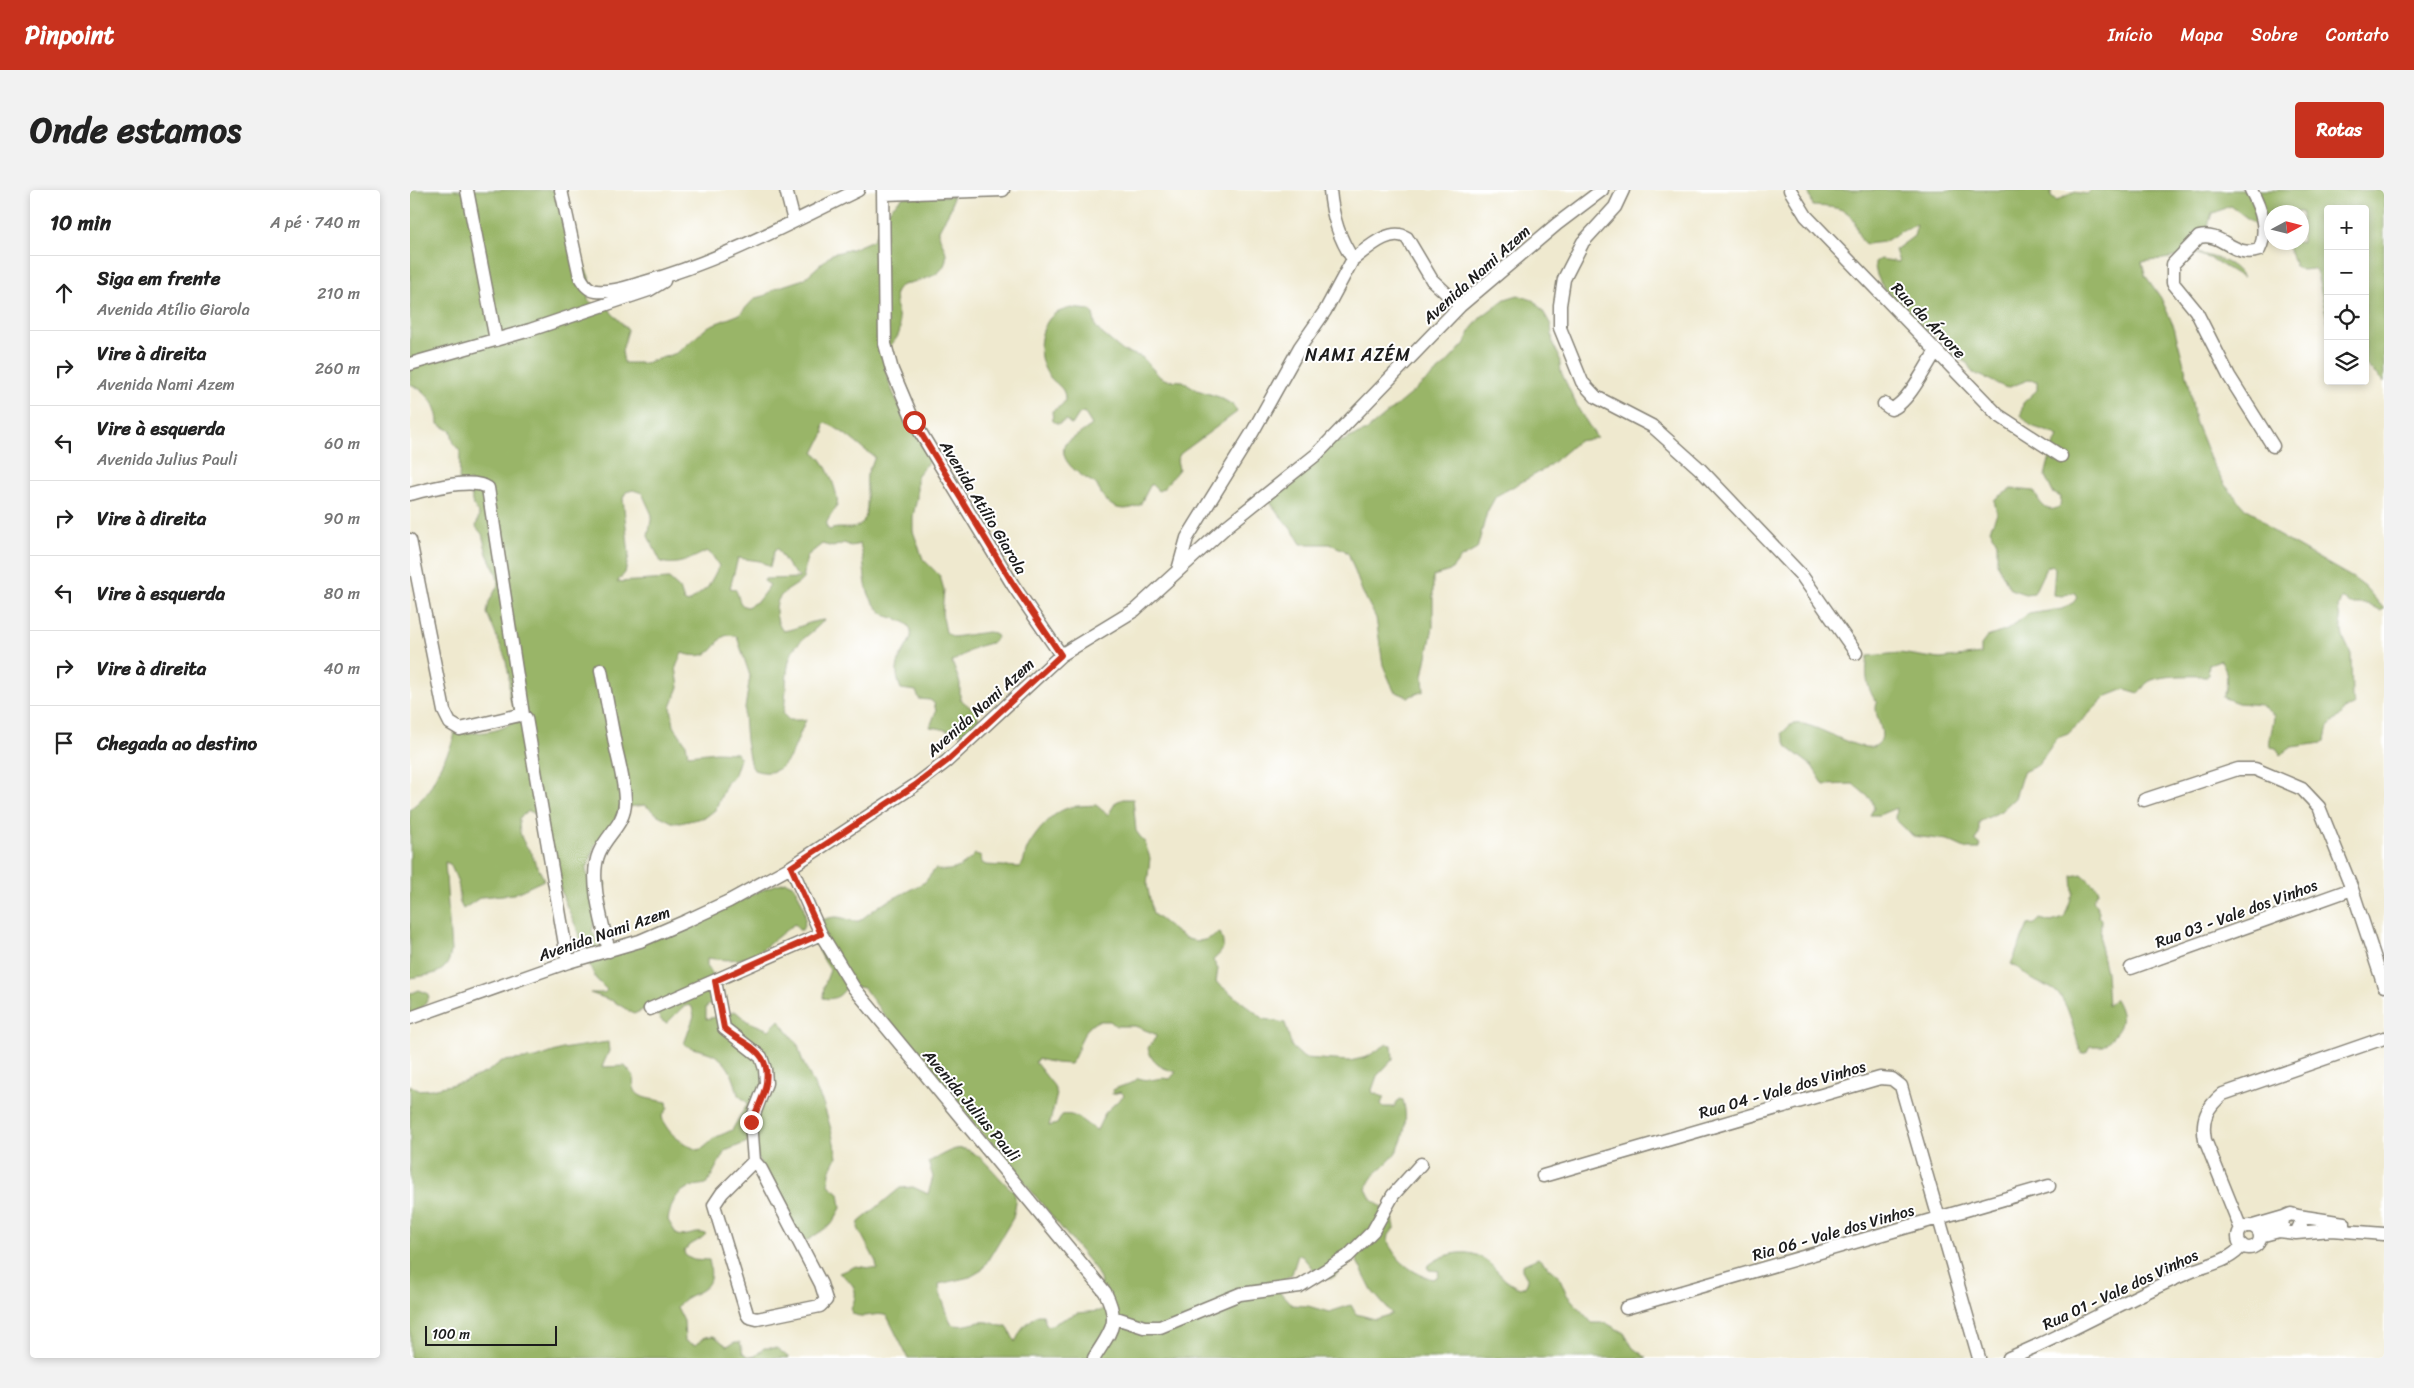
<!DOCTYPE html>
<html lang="pt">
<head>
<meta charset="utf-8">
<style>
  :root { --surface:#fff; --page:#f2f2f2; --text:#222; --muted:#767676; --line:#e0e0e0; --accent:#c8321e }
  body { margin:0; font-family:Sriracha,sans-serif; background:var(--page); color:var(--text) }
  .controls { position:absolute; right:15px; top:15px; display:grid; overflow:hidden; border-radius:5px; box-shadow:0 2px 8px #0003 }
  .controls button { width:45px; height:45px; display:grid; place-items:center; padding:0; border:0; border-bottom:1px solid var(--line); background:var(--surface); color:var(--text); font:25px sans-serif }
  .compass { position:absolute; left:1854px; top:15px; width:45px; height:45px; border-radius:50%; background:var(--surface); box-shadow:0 2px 8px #0003; rotate:83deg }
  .scale { position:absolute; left:15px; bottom:12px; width:132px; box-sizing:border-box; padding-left:5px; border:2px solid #1c1c1c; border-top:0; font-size:14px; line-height:18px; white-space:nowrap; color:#1c1c1c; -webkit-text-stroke:4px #fff; paint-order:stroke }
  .stop { position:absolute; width:15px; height:15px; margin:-11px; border:4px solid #c8321e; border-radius:50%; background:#fff }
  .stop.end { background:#c8321e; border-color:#fff; box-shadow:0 1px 5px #0008 }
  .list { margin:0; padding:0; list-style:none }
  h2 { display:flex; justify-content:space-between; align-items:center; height:65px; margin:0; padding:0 20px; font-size:21px }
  h2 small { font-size:16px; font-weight:400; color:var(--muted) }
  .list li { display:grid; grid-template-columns:32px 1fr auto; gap:15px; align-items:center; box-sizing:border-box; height:75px; padding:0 20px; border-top:1px solid var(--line) }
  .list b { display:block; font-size:19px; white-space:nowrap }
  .list p { margin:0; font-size:16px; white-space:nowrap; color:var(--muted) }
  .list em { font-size:16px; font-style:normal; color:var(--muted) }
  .icon { flex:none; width:28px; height:28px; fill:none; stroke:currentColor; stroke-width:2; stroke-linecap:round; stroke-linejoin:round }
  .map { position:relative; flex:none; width:1974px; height:1168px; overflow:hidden; border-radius:5px }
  header { display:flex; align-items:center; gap:30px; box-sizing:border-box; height:70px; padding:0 25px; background:var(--accent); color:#fff }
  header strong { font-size:24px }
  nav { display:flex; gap:28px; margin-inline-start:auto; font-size:18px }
  .intro { display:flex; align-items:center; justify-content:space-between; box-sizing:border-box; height:120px; padding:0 30px }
  h1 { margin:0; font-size:35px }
  .button { padding:12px 22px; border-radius:5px; background:var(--accent); color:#fff; font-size:18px; font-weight:700 }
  main { display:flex; gap:30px; padding:0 30px }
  aside { flex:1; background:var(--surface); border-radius:5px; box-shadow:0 2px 8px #0003 }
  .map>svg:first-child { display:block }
</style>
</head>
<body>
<header>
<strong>Pinpoint</strong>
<nav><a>Início</a><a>Mapa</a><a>Sobre</a><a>Contato</a></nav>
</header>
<div class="intro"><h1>Onde estamos</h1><a class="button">Rotas</a></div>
<main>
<aside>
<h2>10 min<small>A pé · 740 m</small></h2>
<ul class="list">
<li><svg class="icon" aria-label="ahead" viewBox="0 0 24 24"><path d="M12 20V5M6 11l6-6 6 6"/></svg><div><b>Siga em frente</b><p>Avenida Atílio Giarola</p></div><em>210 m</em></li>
<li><svg class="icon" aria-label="right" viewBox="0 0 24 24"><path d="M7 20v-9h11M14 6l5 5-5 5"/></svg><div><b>Vire à direita</b><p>Avenida Nami Azem</p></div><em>260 m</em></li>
<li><svg class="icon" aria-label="left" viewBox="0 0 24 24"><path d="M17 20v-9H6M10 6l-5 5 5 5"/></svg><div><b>Vire à esquerda</b><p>Avenida Julius Pauli</p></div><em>60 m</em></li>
<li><svg class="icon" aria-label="right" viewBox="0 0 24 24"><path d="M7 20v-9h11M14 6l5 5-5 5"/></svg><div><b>Vire à direita</b></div><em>90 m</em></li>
<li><svg class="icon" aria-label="left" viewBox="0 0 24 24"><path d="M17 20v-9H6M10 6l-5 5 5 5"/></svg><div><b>Vire à esquerda</b></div><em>80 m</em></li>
<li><svg class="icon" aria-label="right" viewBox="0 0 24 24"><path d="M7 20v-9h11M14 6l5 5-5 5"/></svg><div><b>Vire à direita</b></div><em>40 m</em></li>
<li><svg class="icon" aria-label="arrive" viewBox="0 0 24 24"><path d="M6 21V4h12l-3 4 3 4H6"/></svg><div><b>Chegada ao destino</b></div></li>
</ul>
</aside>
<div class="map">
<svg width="1974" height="1168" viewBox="0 0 1974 1168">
  <rect width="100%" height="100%" fill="#fff"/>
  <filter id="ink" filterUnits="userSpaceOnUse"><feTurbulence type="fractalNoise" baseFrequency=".02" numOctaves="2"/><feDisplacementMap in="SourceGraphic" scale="10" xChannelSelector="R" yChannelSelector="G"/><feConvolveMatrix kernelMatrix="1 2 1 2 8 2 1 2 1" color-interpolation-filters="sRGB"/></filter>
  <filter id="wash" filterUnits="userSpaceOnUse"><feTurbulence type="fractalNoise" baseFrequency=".0096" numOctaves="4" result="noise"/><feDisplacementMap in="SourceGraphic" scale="20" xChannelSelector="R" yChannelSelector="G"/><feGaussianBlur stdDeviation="1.12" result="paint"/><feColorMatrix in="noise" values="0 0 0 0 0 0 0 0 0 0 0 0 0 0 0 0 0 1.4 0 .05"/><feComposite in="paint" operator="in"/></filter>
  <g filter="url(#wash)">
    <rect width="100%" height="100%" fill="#efe9cf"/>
    <path fill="#99b567" stroke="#5a6842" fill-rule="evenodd" d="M0 0H150L166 58 179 87 178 110 183 114H198L201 122 218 140 212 161 214 173H235L267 163 299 136 330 124 345 108 354 106 366 98 394 89 422 64 442 59 463 50 480 19 493 7 543 6 541 18 529 40C528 50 538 59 536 69 533 93 495 89 487 99 482 106 490 128 490 139 489 150 478 154 477 165 472 201 501 231 519 260V271L507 286V308L503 326V341L513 369 530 386 534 400 532 423 536 442 543 447 578 442 584 443 587 447 584 452 566 457 542 472 550 493V509L565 521 570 531C554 552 543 539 520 537L526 521 524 513 520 510 509 509 506 501 491 499C476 466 508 455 500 438 495 428 481 430 474 424 449 404 458 382 450 354L441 356 434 353 423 357 412 354 397 366 393 389C387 396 375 400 370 407 363 416 366 433 373 441 388 439 399 431 414 430 406 440 395 446 386 456 373 472 378 505 373 524L379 530H396C384 553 380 592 344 580L340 573 336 551 334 525 340 486 327 447C311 441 310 452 302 460 294 468 281 466 272 463L266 477 269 497 261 517 264 536 276 554 278 565 307 562 327 563 330 569 325 584 317 593 305 620 296 627 270 633 262 632 248 625 235 615 210 618 201 638 185 655 176 680 178 686 196 693 182 741 189 753 204 758 365 695 376 692 384 696C391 710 400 725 392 740H389L385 734 383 735C347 761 346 775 297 768V776L303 785 305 811 296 817V829L316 825 325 821 337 831 359 840 369 830 388 855 392 870 413 913 421 939 427 967 420 981 419 995 429 1003 431 1018 422 1034 398 1050 386 1051 340 951 315 961 297 994C271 997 263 1004 258 1030L267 1045C277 1048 285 1040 296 1044 289 1052 278 1054 274 1061L275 1065 281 1069 299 1070C308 1108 280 1097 267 1117L274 1131 275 1151 285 1155 295 1147 304 1146 317 1156 325 1152H330L333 1163 340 1167 345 1166 354 1158H367L379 1168H0V895L8 900 22 899 53 892 77 882 92 871 126 868 152 859 198 852 199 861 192 877 215 876 224 887C220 910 239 908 257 912L258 918 252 927C256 943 273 954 288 960L295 957 302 949 322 940 338 913 328 905C324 886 317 868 297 862 289 859 281 859 274 854L284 826 282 817 279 815 273 817 257 833 252 831 244 820 237 818 224 824 203 811 180 803H194L197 800 186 789 172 759 167 739 154 710 129 629 124 623 119 621 109 628C109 644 111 651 122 663 123 672 131 681 134 690L104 704 71 707 53 719 49 711C51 696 46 687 40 674L35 672 41 761C38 786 21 784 0 788V619C22 602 21 594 33 571 39 561 43 554 45 542 67 543 93 545 108 526L99 507V485L95 467 77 423 79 412 88 395 87 385 77 364 72 344 66 337 69 325 62 312 61 291 49 293 50 261 44 254 41 241 28 234C28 216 17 201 0 194ZM416 233C438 243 446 255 465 267 463 273 458 280 457 285 455 297 463 332 446 337 437 340 429 336 419 340L416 336C417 328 424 323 427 315 430 305 414 266 404 263L414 243 413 235ZM223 300 232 303 242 325 238 346 251 372C268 377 282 368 297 361L302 365 309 376 298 397 278 413 274 411 270 399 259 389 207 392 215 383 219 365 213 308 216 302ZM367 358 379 377 390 388 355 389 354 391 360 395 348 411 337 417C327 415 330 406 325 399L320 398 328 368 350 371 360 377 364 362Z
      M1398 0H1641V7L1647 11 1663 2 1677 4 1681 0H1974V192L1955 174V19H1918V134L1907 83 1903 79 1892 80 1885 76 1878 57 1868 53 1892 52V22H1862L1861 46 1821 16C1814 17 1810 22 1802 23L1797 39 1780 56 1781 59 1784 62C1802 67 1823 70 1833 88L1802 69 1787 64 1732 72 1735 85 1751 108 1764 137 1779 193 1785 231 1801 271 1815 295 1835 318 1846 324 1866 344 1943 388 1955 397 1974 419 1970 421 1957 414H1940L1934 409H1931L1928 418 1933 447 1941 464 1942 507 1945 514 1942 517 1934 519 1931 525 1918 537 1915 550 1912 553 1882 557 1871 565 1866 558 1860 557C1858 550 1864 535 1864 525L1851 515 1828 513 1812 507C1818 498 1819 479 1810 470L1799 474 1798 486C1784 486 1747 484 1737 493 1734 495 1732 500 1729 503L1715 499 1697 506 1658 544 1647 548 1628 575 1613 582 1605 608 1591 621 1569 632V644L1565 650 1571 655 1569 659H1557L1537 650 1503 646 1485 629 1486 618 1469 625H1460L1464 618 1462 610 1443 594 1414 595 1402 576 1377 557 1372 543C1375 541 1378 536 1381 535 1400 525 1454 571 1469 553 1478 542 1462 526 1467 513 1456 497 1455 485 1458 466L1490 463 1530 469 1571 464V455L1577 447 1597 440 1618 424 1652 419 1664 412 1667 407 1664 402 1652 406 1643 405 1645 378 1642 375 1636 378 1624 403 1615 404 1600 399 1587 373V353L1580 339 1587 324 1584 310 1601 299 1624 301C1629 312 1637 326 1650 316L1651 307 1643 303 1635 286 1642 258 1648 247 1645 244 1621 236 1611 225 1613 213 1627 200V191L1618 190 1597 198C1584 193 1576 187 1563 183L1557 173 1542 165V162L1550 159 1548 156C1536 150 1521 145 1510 136 1494 123 1463 94 1465 72L1470 69 1489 72 1485 60 1504 46 1507 35 1493 40 1474 52 1455 54C1448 47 1448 42 1445 33 1439 16 1418 17 1403 16Z
      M1108 105 1125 111 1134 123 1141 135 1143 154 1149 166 1151 182 1169 220 1187 248 1168 251 1135 279 1086 306 1077 322 1067 359 1051 368 1040 381 1023 386V437L1013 486 1014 501 998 507 984 501 973 475 966 428 952 401 939 365 934 360 920 354H891C882 337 867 325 858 308L915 253 930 252 956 241 1034 176 1055 153 1061 139 1071 127 1095 109Z
      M661 118 680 120 683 124 686 137 690 142 713 161 732 167 750 187 757 190 773 191 787 200 809 207 823 215 827 222 770 264 767 270 769 279 753 299 748 301 741 294 730 315C707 325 696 315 686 294 673 287 647 272 655 254L682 235 674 222 669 224 662 235 656 230 648 234 643 231 642 221C647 218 655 215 655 208 655 197 645 194 639 186 627 170 627 144 640 128 645 122 654 120 661 118Z
      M713 609H723L726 641 735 653 740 668 737 695 743 724C767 740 780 764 810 742 815 756 815 760 803 770L808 779 806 792 854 829 875 833 882 857 894 868 940 871 957 867 977 854 982 855 983 869 967 886 962 900 963 903 974 907 971 914 974 917H984L990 909 993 910C999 930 994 957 978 972 967 983 962 984 956 999L961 1009 982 1025 985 1037 979 1045 978 1051C985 1070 1003 1084 1023 1089L1028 1086 1029 1081 1019 1080 1017 1077C1030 1064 1058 1057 1074 1069 1087 1078 1093 1093 1110 1098L1115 1096 1118 1090 1112 1080V1075L1128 1068 1149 1086 1157 1105 1182 1133H1196L1214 1143 1223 1158 1237 1168H498L477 1126C466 1121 455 1130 443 1124L441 1118C450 1100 444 1094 429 1083L446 1076 467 1079 466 1072 448 1038 449 1032 490 998 503 997 518 1004 523 987 518 972C527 968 537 961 546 959 568 954 587 990 604 1001L606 1012 603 1028 572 1080 560 1087 529 1094 530 1103 541 1134C556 1139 565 1130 578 1132 586 1133 587 1137 597 1136L605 1152 613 1137 627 1125H633L636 1134 639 1136 667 1123 690 1121 696 1118 690 1089 685 1079 614 992 600 970 571 943 551 916 491 848 454 798 438 795C432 804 427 811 413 808L414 796 420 780C409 763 389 729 426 727 434 727 441 732 449 731L469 716 515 692 525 679C543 683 553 677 565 664L571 666 572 673 576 675 610 677C615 672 614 666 617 659 623 646 641 624 655 619 664 615 676 616 686 615L698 625 706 612ZM688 831H700L706 836H725L745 844 746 847 738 858C742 874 751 878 766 882L760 889C747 886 744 893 728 888 722 895 711 895 703 900L702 904 711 902 714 905 695 923 687 940C674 935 668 922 652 925L647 934 639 936 647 904 644 896 625 872 628 869 645 873 660 874C672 859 668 841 688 831ZM888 1065 892 1066 907 1084 920 1089C932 1084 932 1070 944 1065L962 1101 982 1124 965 1129 946 1124 941 1115 919 1122 898 1116 882 1115 865 1097 882 1084Z
      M1672 684 1689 700 1683 710 1689 721 1688 726 1691 729 1690 756 1696 782 1698 816 1705 809C1718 831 1710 841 1693 856H1680L1676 863H1672C1662 843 1662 815 1644 800 1638 796 1630 794 1623 790 1615 785 1610 778 1601 774L1618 735 1625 734 1630 729 1641 732 1654 728 1663 703 1662 686Z
      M9 800 17 803 19 807 14 816 0 826V804Z"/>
  </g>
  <g filter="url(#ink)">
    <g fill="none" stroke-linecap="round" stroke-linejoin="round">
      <g stroke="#868276" stroke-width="15">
        <path id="minor" d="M57 0 86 150
          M151 0 170 87C174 94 178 100 186 101 202 103 220 96 235 92 310 71 378 34 448 0
          M376 0 384 31
          M473 0 475 154 482 180 504 232 603 395 651 465
          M920 0C922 24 929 49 943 69 956 60 980 36 997 48L1022 90 1050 116
          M1213 0 1205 17 1173 52 1154 89 1150 115V138L1172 192 1186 207 1242 236 1290 279 1392 386 1446 463
          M1380 0 1396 26 1588 225 1651 266
          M1841 0C1851 19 1859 40 1849 60 1824 69 1812 41 1789 47L1763 74V93L1786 121 1819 186 1863 256
          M474 4 593 0
          M0 174 120 140 239 100 254 91
          M1474 214 1481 219C1497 215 1517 175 1526 161
          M0 304C19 299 62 287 78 298L113 525
          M0 350 34 521 40 533 50 539 110 525H113L116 528 158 772
          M768 380 777 348 842 243 890 157 915 121 943 69
          M191 480C196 507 201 533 206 559 210 576 215 595 215 612 215 634 197 644 189 663 178 688 193 735 199 761
          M1734 610 1828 579H1845L1892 599 1909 617 1942 699 1974 796
          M381 677 411 744 444 798 695 1102C711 1134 701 1140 684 1168
          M1721 778 1942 699
          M305 791 314 838 351 867 355 879 356 893 341 932 344 971 351 979 411 1094 416 1110 410 1116 347 1129 339 1127 337 1124 304 1015 312 1003 344 971
          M240 819 411 744
          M0 828 158 772 230 751 274 732 319 711 381 677 507 594 537 571 651 465 725 420 817 336 907 264 1050 116 1147 34 1192 0
          M1133 986 1470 888 1482 889 1491 896 1569 1168
          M1888 1026 1934 1033
          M1843 1036 1874 1027
          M1828 1047a11 11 0 1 1 22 0a11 11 0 1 1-22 0Z
          M1831 1039 1795 950C1791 929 1797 917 1813 904L1974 848
          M1886 1043 1922 1040 1974 1044
          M1850 1046 1869 1041 1886 1043 1891 1033 1888 1026 1881 1024 1874 1027 1872 1034 1875 1041
          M1216 1118 1639 996
          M703 1127 734 1137H750L830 1104 890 1096 938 1066 963 1041 983 1005 1011 974
          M1599 1168C1662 1142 1720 1107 1782 1081 1798 1075 1823 1070 1832 1055"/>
      </g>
      <use href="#minor" stroke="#fff" stroke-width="12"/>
    </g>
  </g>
  <g fill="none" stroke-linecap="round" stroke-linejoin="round" filter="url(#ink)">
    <path stroke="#c8321e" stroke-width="6" d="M341 932C350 914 364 887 352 868 344 855 325 849 314 838L305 791 411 744 381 677 507 594 537 571 651 465 603 394 504 232"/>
  </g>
  <g text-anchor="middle" stroke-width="4" stroke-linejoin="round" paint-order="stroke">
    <g font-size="16" fill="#1c1c1c" stroke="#fff">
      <text transform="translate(1066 84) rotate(-42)" y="6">Avenida Nami Azem</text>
      <text transform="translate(1519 130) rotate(46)" y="6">Rua da Árvore</text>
      <text transform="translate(574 317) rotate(59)" y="6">Avenida Atílio Giarola</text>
      <text transform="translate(570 517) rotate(-42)" y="6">Avenida Nami Azem</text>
      <text transform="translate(1826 723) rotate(-20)" y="6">Rua 03 - Vale dos Vinhos</text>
      <text transform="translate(194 743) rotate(-19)" y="6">Avenida Nami Azem</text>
      <text transform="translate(1372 899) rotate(-16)" y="6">Rua 04 - Vale dos Vinhos</text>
      <text transform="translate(562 915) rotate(50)" y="6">Avenida Julius Pauli</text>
      <text transform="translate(1423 1042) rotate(-16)" y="6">Ria 06 - Vale dos Vinhos</text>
      <text transform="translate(1710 1099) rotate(-25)" y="6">Rua 01 - Vale dos Vinhos</text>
    </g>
    <g font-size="18" letter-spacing="1" fill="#1c1c1c" stroke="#fff">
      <text x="948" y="171">NAMI AZÉM</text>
    </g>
  </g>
</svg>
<div class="controls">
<button>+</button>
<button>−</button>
<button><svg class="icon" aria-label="locate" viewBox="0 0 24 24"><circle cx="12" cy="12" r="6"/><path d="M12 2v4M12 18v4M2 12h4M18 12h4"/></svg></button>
<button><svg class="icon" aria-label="layers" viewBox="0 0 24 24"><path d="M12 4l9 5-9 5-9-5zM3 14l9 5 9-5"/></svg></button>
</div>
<svg class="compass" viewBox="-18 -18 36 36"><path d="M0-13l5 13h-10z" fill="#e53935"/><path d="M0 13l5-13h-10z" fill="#767676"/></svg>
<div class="scale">100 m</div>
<div class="stop" style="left:504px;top:232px"></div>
<div class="stop end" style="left:341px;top:932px"></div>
</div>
</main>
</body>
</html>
